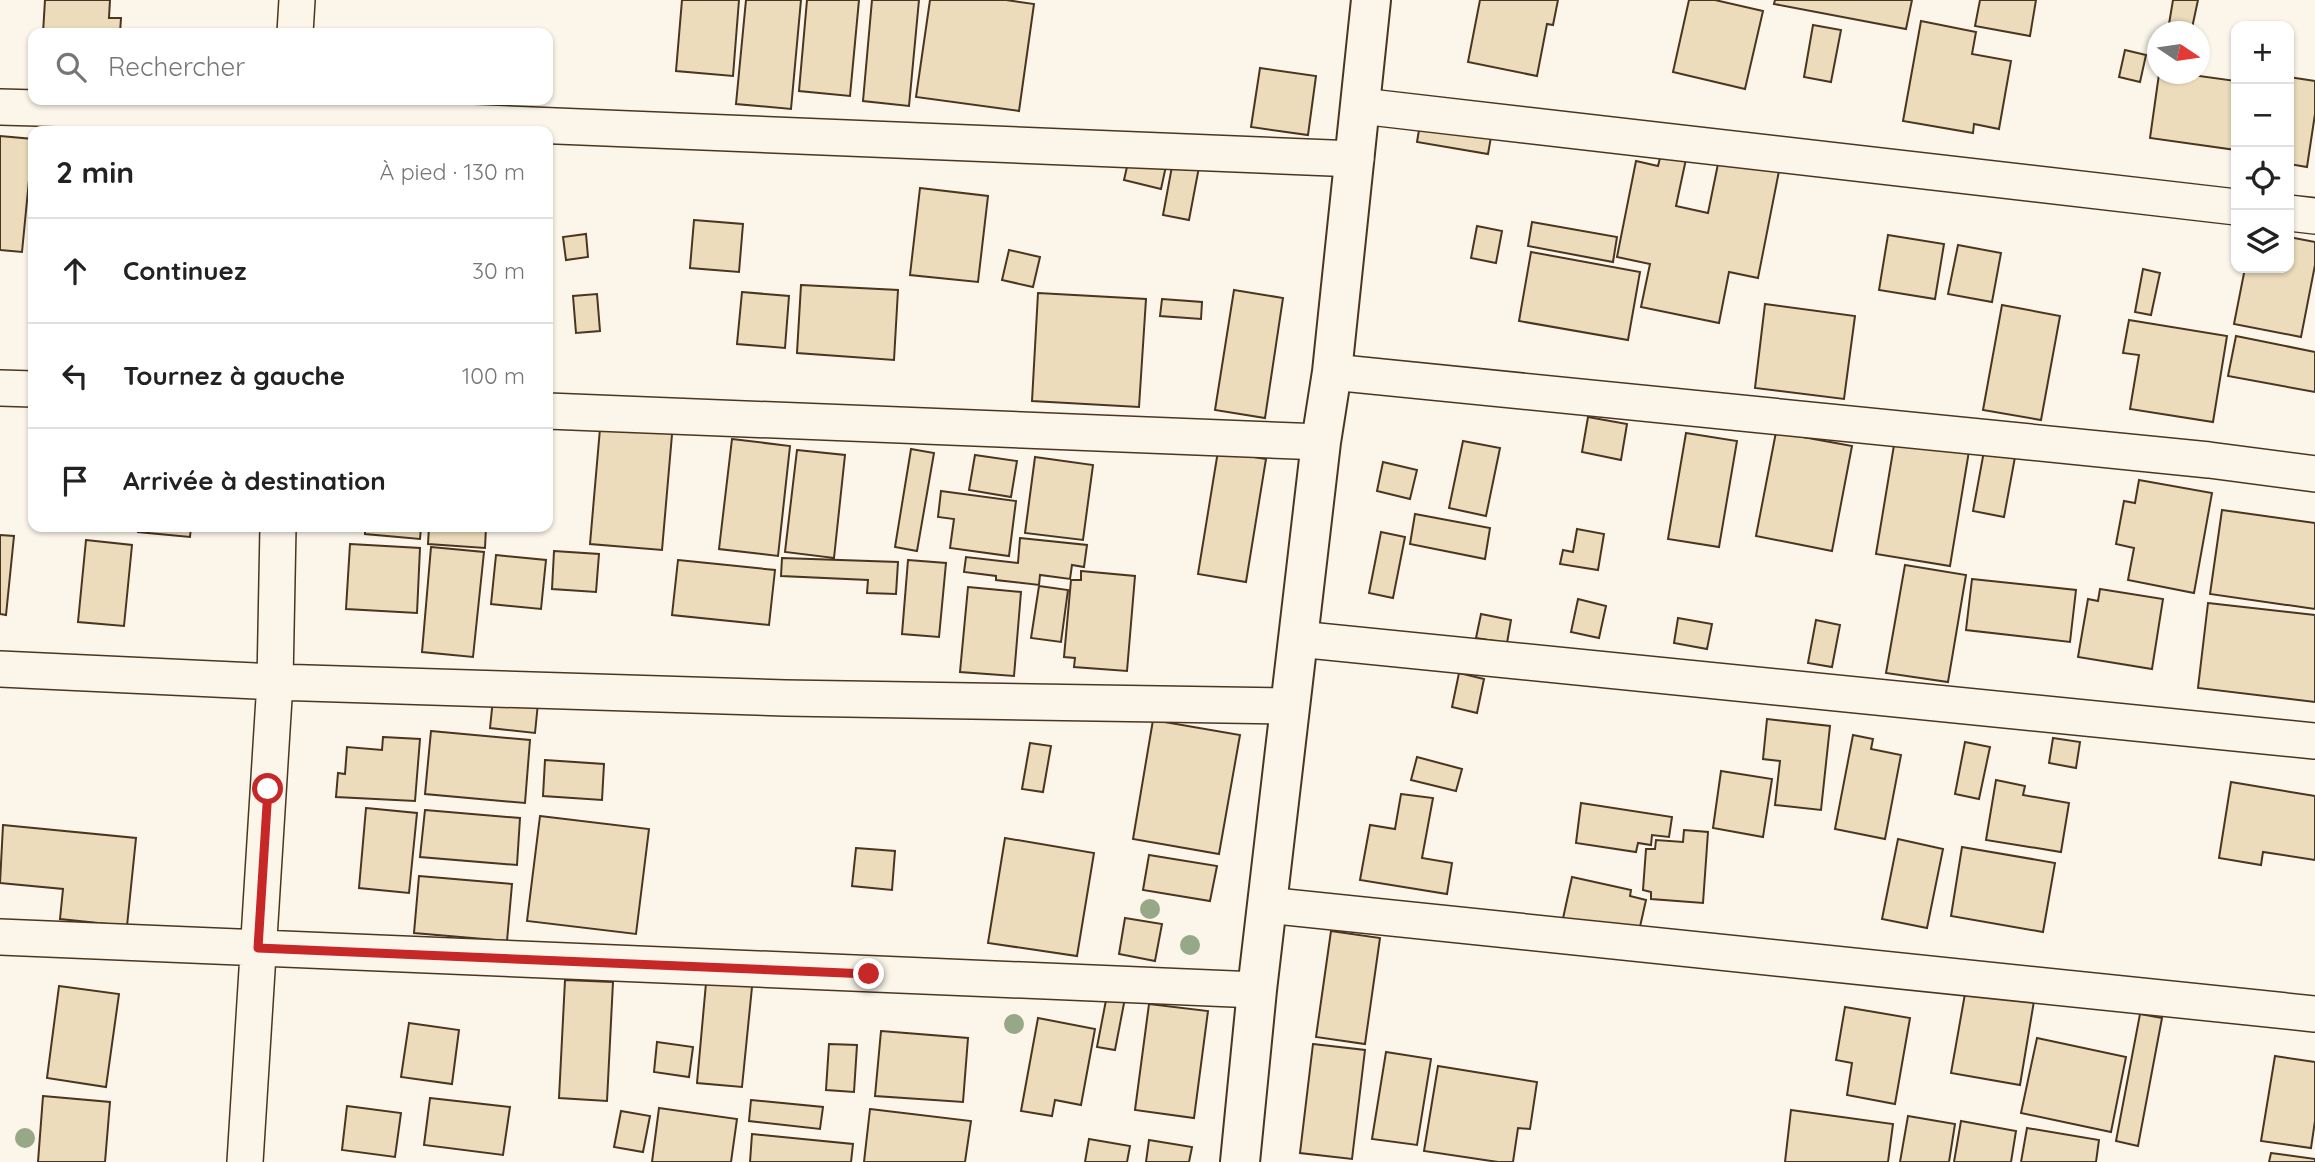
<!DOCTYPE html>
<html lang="fr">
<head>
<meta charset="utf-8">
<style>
  :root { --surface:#fff; --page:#f2f2f2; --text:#222; --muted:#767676; --line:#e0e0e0 }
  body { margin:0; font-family:Quicksand,sans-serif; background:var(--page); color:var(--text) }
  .controls { position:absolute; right:21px; top:21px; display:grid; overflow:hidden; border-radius:14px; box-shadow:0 2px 5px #0004 }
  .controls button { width:63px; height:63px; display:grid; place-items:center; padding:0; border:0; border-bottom:2px solid var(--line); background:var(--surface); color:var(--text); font:35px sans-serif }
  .compass { position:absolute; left:2147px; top:21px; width:63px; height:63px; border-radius:50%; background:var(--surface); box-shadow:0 2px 5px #0004; rotate:103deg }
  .stop { position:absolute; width:21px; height:21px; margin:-16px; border:5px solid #c62828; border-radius:50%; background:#fff }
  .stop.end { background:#c62828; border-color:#fff; box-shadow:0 2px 7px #0008 }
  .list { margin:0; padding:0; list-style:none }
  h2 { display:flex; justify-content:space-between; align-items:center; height:91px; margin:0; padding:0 28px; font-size:30px }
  h2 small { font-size:23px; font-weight:400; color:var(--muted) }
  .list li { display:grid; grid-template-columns:46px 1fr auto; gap:21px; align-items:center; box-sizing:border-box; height:105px; padding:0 28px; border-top:2px solid var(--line) }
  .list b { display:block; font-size:26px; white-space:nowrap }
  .list em { font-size:23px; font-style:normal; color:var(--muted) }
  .icon { flex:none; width:38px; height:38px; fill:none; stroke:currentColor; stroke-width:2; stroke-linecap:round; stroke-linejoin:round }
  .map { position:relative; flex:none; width:2315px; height:1162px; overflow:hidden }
  .search { position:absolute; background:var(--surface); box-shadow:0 2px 5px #0004; left:28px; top:28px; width:525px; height:77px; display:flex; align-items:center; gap:18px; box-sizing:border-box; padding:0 24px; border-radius:14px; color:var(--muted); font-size:26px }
  .panel { position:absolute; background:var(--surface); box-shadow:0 2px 5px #0004; left:28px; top:126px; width:525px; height:406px; border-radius:14px }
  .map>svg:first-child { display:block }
</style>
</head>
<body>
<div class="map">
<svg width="2315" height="1162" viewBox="0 0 2315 1162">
  <rect width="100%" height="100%" fill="#fbf6e9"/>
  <path fill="#ecdcbc" stroke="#4a3520" stroke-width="2" d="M45 0H110L109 18H121L120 33H43Z
    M682 0H739L733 76 676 71Z
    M746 0H801L791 109 736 104Z
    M807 0H859L850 96 799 91Z
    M872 0H919L909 106 863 101Z
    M930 0H1006L1034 4 1019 111 916 97Z
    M1480 0H1558L1553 25 1547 24 1537 76 1468 62Z
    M1689 0H1715L1763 11 1745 89 1673 72Z
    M1775 0H1912L1906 29 1774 4Z
    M1980 0H2036L2030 36 1975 26Z
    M2173 0H2198L2192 28 2169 24Z
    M1921 21 1976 32 1972 54 2011 61 1999 129 1974 124 1973 133 1903 121Z
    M1813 25 1841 30 1831 82 1804 77Z
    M2125 50 2146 55 2140 82 2119 77Z
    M1260 68 1316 76 1308 135 1251 127Z
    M2159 74H2185L2236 81V150L2150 138Z
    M2289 77 2315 81V114L2307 167 2289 164Z
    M1421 118 1492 131 1488 154 1417 142Z
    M0 136 33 139 22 252 0 250Z
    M1661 154 1686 159 1676 206 1708 213 1719 159 1779 171 1758 278 1729 272 1719 323 1641 307 1650 264 1617 257 1636 161 1658 166Z
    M1129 158 1166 166 1161 189 1124 180Z
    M1173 161 1199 167 1189 220 1163 215Z
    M920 188 988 196 978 282 910 275Z
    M694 220 743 224 739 272 690 268Z
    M1532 222 1617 237 1613 262 1528 246Z
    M1477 226 1502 231 1496 263 1471 258Z
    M586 234 588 257 566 260 563 237Z
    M1888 235 1944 244 1935 299 1879 290Z
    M2289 237 2315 242V265L2301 337 2234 324 2245 268H2289Z
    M1958 245 2001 253 1992 302 1948 294Z
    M1009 250 1040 257 1033 287 1002 280Z
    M1531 252 1640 272 1628 340 1519 321Z
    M2143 269 2160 273 2151 315 2135 312Z
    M801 285 898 290 894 360 797 353Z
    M1234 290 1283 298 1265 418 1215 410Z
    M742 292 789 296 785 348 737 344Z
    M1038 293 1146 299 1139 407 1032 401Z
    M597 294 600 331 576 333 573 296Z
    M1162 299 1202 302 1201 319 1160 316Z
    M1765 304 1855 316 1844 399 1755 388Z
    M2002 305 2060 316 2041 420 1983 410Z
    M2129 320 2227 336 2213 422 2130 409 2139 355 2123 353Z
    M2236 336 2315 352V392L2228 376Z
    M601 417 673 423 662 550 590 544Z
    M1588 417 1627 424 1621 460 1582 452Z
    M1776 432 1852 446 1832 551 1756 536Z
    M1686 433 1737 441 1719 547 1668 539Z
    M732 439 790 446 778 556 719 549Z
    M1895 439 1969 451 1950 566 1876 554Z
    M1463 441 1500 448 1486 516 1449 508Z
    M911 449 934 453 917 551 895 547Z
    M797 450 845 455 834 558 785 552Z
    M1218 451 1266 459 1246 582 1198 574Z
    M1984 451 2015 457 2004 517 1973 511Z
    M975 455 1017 461 1011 497 969 490Z
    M1035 457 1093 465 1083 540 1025 533Z
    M1383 462 1417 470 1410 499 1377 491Z
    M2139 480 2212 493 2194 593 2128 580 2134 548 2116 544 2124 501 2135 503Z
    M941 491 1016 501 1009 556 950 548 954 519 938 517Z
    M2222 510 2315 523V609L2210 594Z
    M1415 514 1490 528 1485 559 1410 544Z
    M139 527H191L190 537 138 532Z
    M365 527H421L420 539 365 534Z
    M429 527H486L485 548 428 544Z
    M1577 529 1604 534 1598 570 1560 564 1563 550 1573 552Z
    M1381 532 1405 537 1393 598 1369 593Z
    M0 535 14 536 6 615 0 614Z
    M1020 538 1087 545 1084 567 1072 565 1070 579 1040 575 1039 585 996 580V576L964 572 966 557 1018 563Z
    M86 540 132 545 124 626 78 622Z
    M350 544 420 548 417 613 346 609Z
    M431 547 484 552 473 657 422 652Z
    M554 551 599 554 596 592 552 589Z
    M496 555 546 560 541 609 491 604Z
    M782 558 898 562 896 594 867 593 868 580 781 576Z
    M678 560 775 570 769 625 672 615Z
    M908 560 946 563 939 637 902 634Z
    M1905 565 1966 575 1948 682 1886 673Z
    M1081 571 1135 576 1127 671 1074 667 1075 658 1064 657 1071 580H1081Z
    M1972 579 2076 590 2070 642 1966 630Z
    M1039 586 1068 590 1061 642 1031 638Z
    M968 587 1021 592 1014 676 960 672Z
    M2100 589 2163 599 2152 669 2078 657 2088 599 2098 601Z
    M1578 599 1606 606 1599 638 1571 632Z
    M2208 603 2315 615V702L2198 688Z
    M1481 614 1511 620 1507 643 1476 638Z
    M1678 618 1712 624 1707 649 1674 643Z
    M1816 620 1840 625 1832 667 1808 663Z
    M1459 673 1484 679 1477 713 1452 707Z
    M493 699 538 703 535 733 490 728Z
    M1767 719 1830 726 1821 810 1775 805 1780 761 1763 759Z
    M1153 720 1240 735 1219 854 1133 839Z
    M431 731 530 740 525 803 425 794Z
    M1853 735 1873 739 1871 749 1901 755 1885 839 1835 829Z
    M383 737 420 739 415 801 336 797 338 773 345 774 347 747 382 750Z
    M2053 738 2080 742 2076 768 2049 763Z
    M1965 742 1990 747 1979 799 1955 794Z
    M1030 743 1051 746 1043 792 1022 789Z
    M1417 757 1462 769 1456 791 1411 780Z
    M545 760 604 764 602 800 543 796Z
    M1721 771 1772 779 1763 837 1713 828Z
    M1996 780 2025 786 2023 795 2069 803 2061 852 1986 840Z
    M2231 782 2315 796V860L2263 852 2261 865 2219 858Z
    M1401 794 1433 798 1422 858 1452 863 1447 894 1360 880 1370 825 1395 829Z
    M1581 803 1672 817 1669 837 1652 835 1651 845 1638 843 1636 852 1576 843Z
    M366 808 417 813 409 893 359 888Z
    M425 810 520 818 517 865 420 857Z
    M540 816 649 829 636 934 527 921Z
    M3 825 136 838 127 926 60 919 63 889 0 883Z
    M1684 830 1708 832 1703 903 1651 899V892L1643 890 1646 849H1655L1656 840 1683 842Z
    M1005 838 1094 853 1077 956 988 943Z
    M1898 839 1943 849 1927 928 1882 919Z
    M1962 847 2055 863 2043 932 1951 916Z
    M856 848 895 851 892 890 852 886Z
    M1149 855 1217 866 1210 901 1143 890Z
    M419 876 512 884 507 941 414 933Z
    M1572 877 1631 890 1630 896 1646 900 1637 940 1562 923Z
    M1125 918 1162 924 1155 961 1119 954Z
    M1331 931 1380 938 1365 1044 1316 1037Z
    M707 972 753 977 742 1087 697 1083Z
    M565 980 613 982 607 1101 559 1098Z
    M59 986 119 994 106 1087 47 1078Z
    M1966 988 2034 1001 2020 1085 1951 1073Z
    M1107 995 1125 998 1115 1050 1097 1047Z
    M1149 1004 1208 1011 1194 1118 1135 1110Z
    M1845 1007 1910 1018 1895 1104 1847 1095 1852 1063 1836 1060Z
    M2140 1014 2162 1018 2138 1146 2116 1141Z
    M1038 1018 1095 1029 1081 1105 1055 1100 1052 1116 1021 1111Z
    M409 1023 459 1030 452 1084 401 1077Z
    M881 1031 968 1038 963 1102 875 1096Z
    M2037 1038 2126 1057 2111 1132 2021 1113Z
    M657 1042 693 1047 689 1077 654 1072Z
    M829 1044 857 1045 854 1092 826 1090Z
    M1313 1044 1365 1050 1352 1159 1300 1153Z
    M1386 1052 1431 1059 1417 1145 1372 1139Z
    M2275 1056 2315 1062V1121L2311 1148 2261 1141Z
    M1438 1066 1537 1082 1530 1129 1518 1128 1513 1162H1498L1424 1151Z
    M43 1096 110 1102 105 1162H38Z
    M430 1098 510 1107 503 1155 424 1145Z
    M751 1100 823 1107 820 1129 749 1121Z
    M347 1106 401 1113 395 1157 342 1150Z
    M659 1108 737 1119 731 1162H652Z
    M870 1109 971 1121 965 1162H864Z
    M1791 1110 1893 1124 1888 1162H1785Z
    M621 1111 650 1116 643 1152 614 1147Z
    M1908 1116 1955 1124 1949 1162H1900Z
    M1961 1121 2016 1131 2011 1162H1954Z
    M2027 1128 2099 1140 2096 1162H2021Z
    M752 1134 853 1144 851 1162H750Z
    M1089 1139 1130 1146 1127 1162H1085Z
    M1149 1140 1192 1147 1189 1162H1146Z
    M2271 1153 2315 1159V1162H2269Z"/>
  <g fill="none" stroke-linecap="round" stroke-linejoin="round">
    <g stroke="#4a3520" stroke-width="38">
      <path id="street" d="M295 33 297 0
        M1361 106 2236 207
        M0 107 290 115 1356 159
        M2289 213 2315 216
        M1332 372 2209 460 2315 474
        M0 388 33 389
        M548 411 1321 442
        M1298 639 2315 741
        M0 669 275 682 785 698 1291 706
        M1267 905 2315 1014
        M0 937 1257 990
        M245 1162 275 682 278 527"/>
    </g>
    <g stroke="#4a3520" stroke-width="42">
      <path id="highway" d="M1240 1162 1257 990 1321 442 1332 372 1371 0"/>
    </g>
    <use href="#street" stroke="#fbf6e9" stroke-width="35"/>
    <use href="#highway" stroke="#fbf6e9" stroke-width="38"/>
  </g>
  <g fill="#96a887">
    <circle cx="1150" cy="909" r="10"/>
    <circle cx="1190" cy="945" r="10"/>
    <circle cx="1014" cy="1024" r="10"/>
    <circle cx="25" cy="1138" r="10"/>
  </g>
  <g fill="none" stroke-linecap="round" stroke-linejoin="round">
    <path stroke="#c62828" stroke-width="9" d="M268 789 258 948 869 974"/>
  </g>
</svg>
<div class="controls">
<button>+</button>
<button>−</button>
<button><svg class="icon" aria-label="locate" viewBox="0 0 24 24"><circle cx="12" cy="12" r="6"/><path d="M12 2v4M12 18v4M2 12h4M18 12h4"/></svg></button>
<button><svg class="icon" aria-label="layers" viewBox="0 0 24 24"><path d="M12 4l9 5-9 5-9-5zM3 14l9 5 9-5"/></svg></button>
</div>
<svg class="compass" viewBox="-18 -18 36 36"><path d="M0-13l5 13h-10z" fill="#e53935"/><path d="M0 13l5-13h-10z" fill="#767676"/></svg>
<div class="stop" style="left:268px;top:789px"></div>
<div class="stop end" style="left:869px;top:974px"></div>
<div class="search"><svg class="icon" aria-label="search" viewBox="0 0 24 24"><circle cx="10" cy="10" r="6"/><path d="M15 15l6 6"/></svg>Rechercher</div>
<section class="panel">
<h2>2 min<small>À pied · 130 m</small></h2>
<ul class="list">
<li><svg class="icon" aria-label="ahead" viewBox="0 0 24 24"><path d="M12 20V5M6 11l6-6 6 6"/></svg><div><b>Continuez</b></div><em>30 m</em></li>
<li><svg class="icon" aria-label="left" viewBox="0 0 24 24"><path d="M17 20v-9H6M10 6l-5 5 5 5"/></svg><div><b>Tournez à gauche</b></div><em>100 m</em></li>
<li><svg class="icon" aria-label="arrive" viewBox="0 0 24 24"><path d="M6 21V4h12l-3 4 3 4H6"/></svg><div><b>Arrivée à destination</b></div></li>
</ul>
</section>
</div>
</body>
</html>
